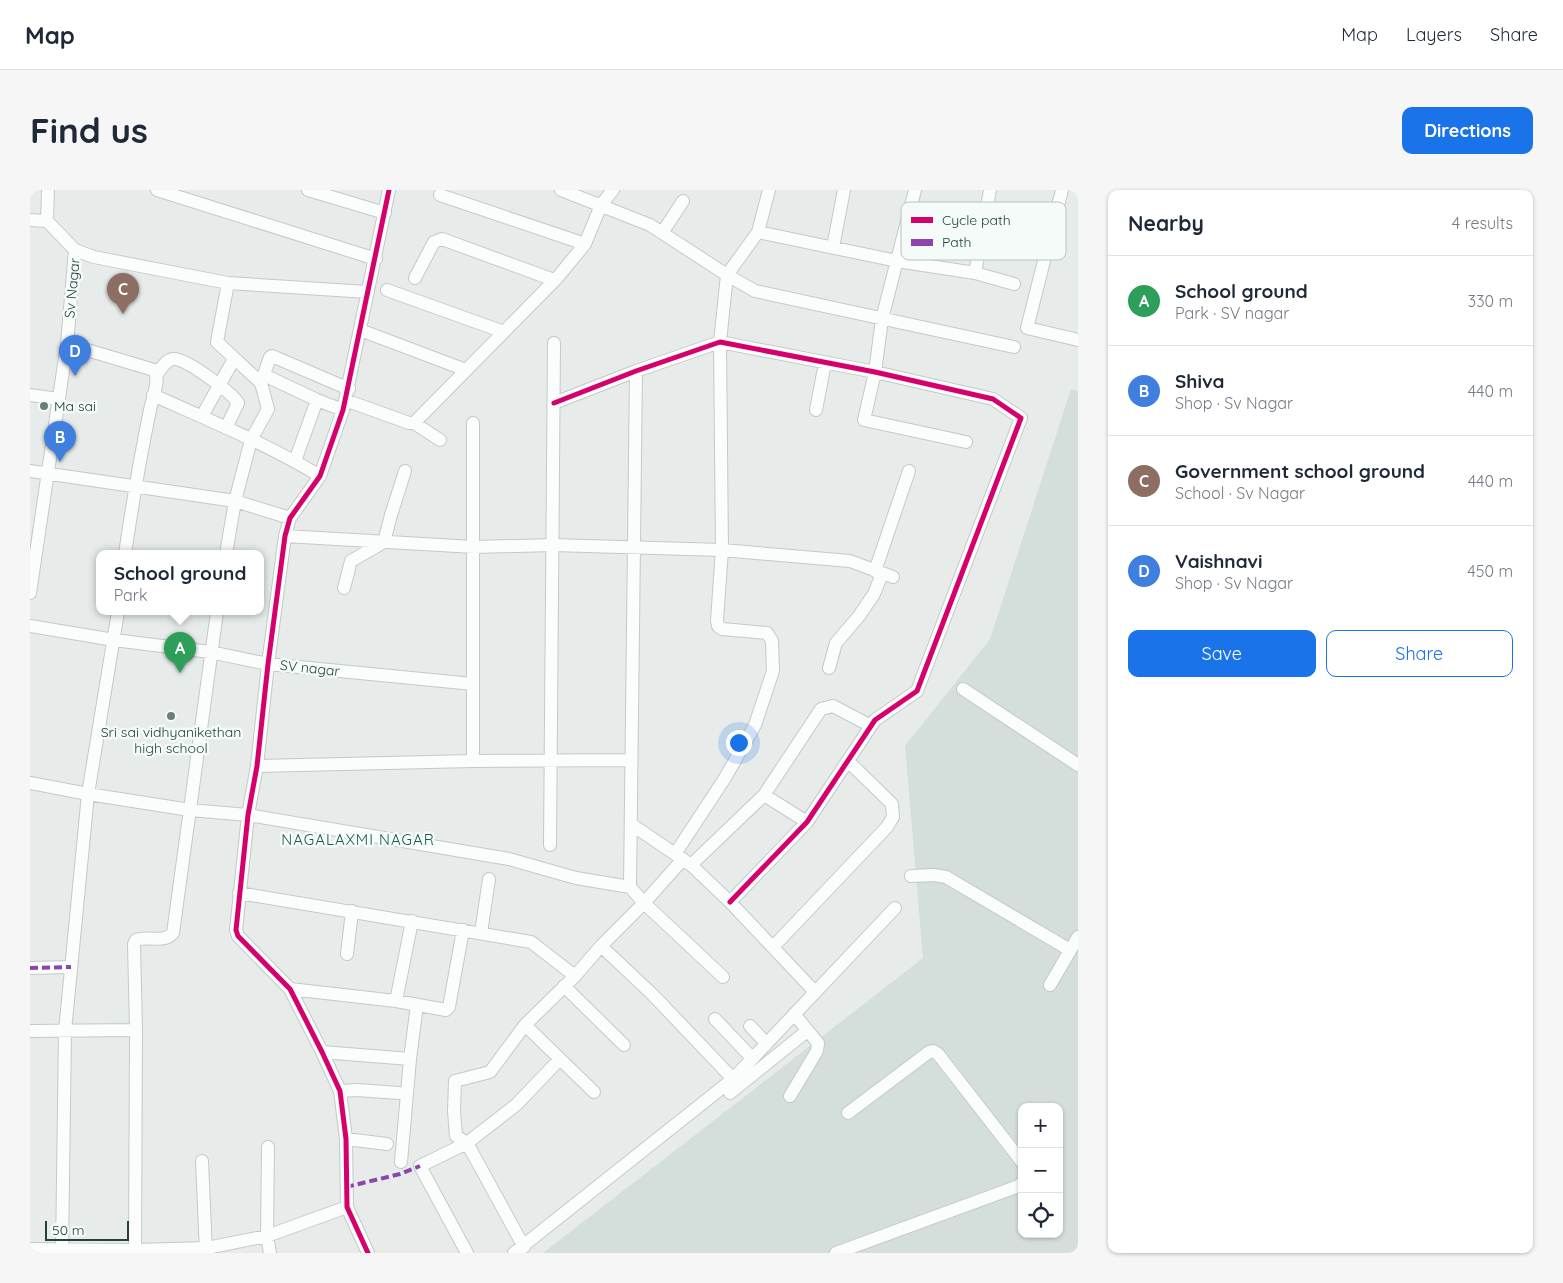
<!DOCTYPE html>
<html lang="en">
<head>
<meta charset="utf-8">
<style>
  :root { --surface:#fff; --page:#f6f6f7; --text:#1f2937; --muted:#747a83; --line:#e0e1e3; --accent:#1a73e8 }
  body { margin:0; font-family:Quicksand,sans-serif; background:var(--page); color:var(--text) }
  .controls { position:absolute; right:15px; bottom:15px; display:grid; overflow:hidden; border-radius:10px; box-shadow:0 1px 4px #0004 }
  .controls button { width:45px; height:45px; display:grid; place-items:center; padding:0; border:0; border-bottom:1px solid var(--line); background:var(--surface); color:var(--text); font:25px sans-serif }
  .scale { position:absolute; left:15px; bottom:12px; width:84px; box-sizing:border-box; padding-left:5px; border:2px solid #214340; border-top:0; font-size:14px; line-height:18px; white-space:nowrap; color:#214340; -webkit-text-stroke:4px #f5fbf9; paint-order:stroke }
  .you { position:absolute; left:708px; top:552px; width:18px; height:18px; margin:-12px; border:4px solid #fff; border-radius:50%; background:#1a73e8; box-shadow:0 0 0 8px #1a73e833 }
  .badge { display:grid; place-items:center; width:32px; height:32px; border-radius:50%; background:var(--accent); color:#fff; font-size:16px; font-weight:700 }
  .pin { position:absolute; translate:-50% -41px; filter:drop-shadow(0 1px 2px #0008) }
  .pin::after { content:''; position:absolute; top:26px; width:18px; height:15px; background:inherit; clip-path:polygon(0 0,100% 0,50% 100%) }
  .popup { position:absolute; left:66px; top:360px; width:168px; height:65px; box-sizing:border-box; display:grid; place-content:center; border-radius:10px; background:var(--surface); filter:drop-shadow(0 1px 4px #0005); font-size:16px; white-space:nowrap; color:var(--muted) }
  .popup b { font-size:19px; color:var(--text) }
  .popup::after { content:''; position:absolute; left:50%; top:100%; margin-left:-10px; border:10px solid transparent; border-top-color:var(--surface) }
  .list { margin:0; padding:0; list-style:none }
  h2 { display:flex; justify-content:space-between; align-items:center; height:65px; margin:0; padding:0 20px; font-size:21px }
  h2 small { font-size:16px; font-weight:400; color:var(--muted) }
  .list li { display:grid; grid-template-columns:32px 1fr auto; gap:15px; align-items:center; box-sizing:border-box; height:90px; padding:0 20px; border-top:1px solid var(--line) }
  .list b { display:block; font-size:19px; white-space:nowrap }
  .list p { margin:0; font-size:16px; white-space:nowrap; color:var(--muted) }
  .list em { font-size:16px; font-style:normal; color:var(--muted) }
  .actions { display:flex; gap:10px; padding:15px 20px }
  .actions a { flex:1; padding:11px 0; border:1px solid var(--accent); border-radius:10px; text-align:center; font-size:18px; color:var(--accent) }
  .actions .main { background:var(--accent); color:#fff }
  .icon { flex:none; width:28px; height:28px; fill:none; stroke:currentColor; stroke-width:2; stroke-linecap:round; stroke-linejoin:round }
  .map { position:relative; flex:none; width:1048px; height:1063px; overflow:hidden; border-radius:10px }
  header { display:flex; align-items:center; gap:30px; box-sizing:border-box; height:70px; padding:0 25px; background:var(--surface); border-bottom:1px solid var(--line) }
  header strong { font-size:24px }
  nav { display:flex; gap:28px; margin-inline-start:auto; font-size:18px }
  .intro { display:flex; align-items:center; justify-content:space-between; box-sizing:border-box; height:120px; padding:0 30px }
  h1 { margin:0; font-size:35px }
  .button { padding:12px 22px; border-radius:10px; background:var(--accent); color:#fff; font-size:18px; font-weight:700 }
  main { display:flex; gap:30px; padding:0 30px }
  aside { flex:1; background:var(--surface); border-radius:10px; box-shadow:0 1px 4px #0004 }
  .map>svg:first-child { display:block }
</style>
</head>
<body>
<header>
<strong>Map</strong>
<nav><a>Map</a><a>Layers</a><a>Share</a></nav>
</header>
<div class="intro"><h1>Find us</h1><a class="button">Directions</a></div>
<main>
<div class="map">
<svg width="1048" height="1063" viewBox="0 0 1048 1063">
  <rect width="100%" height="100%" fill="#e7eceb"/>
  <path fill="#d4dfdc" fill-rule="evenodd" d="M1041 199 1048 201V1063H513L893 768 875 556 960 449ZM992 917H1029V1044H992Z"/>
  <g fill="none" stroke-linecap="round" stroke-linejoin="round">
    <g stroke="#c4c9c8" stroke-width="14">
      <path id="minor" d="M127 0 346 69
        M278 0 355 23
        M531 0 620 35 697 85 725 101 984 157
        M885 0 852 129 845 182 834 230 936 252
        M1032 0 997 138 1048 150
        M410 5 555 54 571 15 583 0
        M0 30 17 31 45 60 64 67 198 93 338 102
        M17 31 18 0
        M728 42 867 71 945 83 984 94
        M632 43 653 11
        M803 57 814 0
        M945 83 960 0
        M385 88 404 52 412 49 524 90
        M357 100 474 142
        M330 140 436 180
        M37 154 124 180C131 189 122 209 120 220 110 268 102 316 95 364
        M127 184C132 178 136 169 144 169 157 169 201 202 208 213L196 238
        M234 185 287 210 313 220
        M231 193 240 167 242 166 319 199
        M0 205 28 209
        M123 205C179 230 237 254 290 286
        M315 210 379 233H384L527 88 555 54
        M524 213 606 181 690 152 845 182 963 209 991 228 887 501 845 530 777 632 700 712
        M786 220 795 173
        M172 226 204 169
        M384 233 410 250
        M443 233V571
        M265 271 287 210
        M0 281 205 311 260 328
        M255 346 444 357 523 355 692 360 820 371 863 387
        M196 364 205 311 221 250 238 219 231 193 187 152 198 93
        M845 381 879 281
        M314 398 321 371 354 352 361 325 375 281
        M0 403 37 154 45 60
        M0 436 84 450 180 462 238 474 443 494
        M799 478 806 453 829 426 844 404 852 384
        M933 499 1048 575
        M227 576 443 571 601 570
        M0 593 58 604 160 620 218 625 479 669 546 688 600 697 614 713 693 787
        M777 632 734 605 791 519 803 516 841 536
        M601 634 661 675 700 712 785 802
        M520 655 524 153
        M645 664 695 588 725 535 743 481 742 451 737 443 692 439 688 436 687 430 692 360 690 152 697 85 728 42 739 0
        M661 675 734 605
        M881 686 904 685 916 687 1040 760
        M600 697 606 181
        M209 703 501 752 545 786
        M451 743 459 689
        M571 756 623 805 703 889
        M743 757 857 637 863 627 862 614 818 571
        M317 764 322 721
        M0 778 41 777
        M1020 795 1048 747
        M534 796 594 855
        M260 799 366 811 416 820 419 817 433 740
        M366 811 382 731
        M685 829 722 868
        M495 835 564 902
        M720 836 736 853
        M0 841 106 840
        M292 862 380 869 371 972
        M380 869 387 815
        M310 901 327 900 369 903
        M700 903 777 841
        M760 906 787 861 788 853 764 824
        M818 923 899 862 903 861 908 864 992 972
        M316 949 357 954
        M238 957 237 1046 240 1063
        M172 971 176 1063
        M494 1057 437 953 426 946 424 921 425 891 460 882 495 835 545 786 571 756 614 713 653 669
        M0 1059 105 1060 177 1058 237 1046 317 1017
        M32 1063 35 841 58 604 88 422
        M105 1063 106 840 104 754 106 750C117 745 134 754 143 743L187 422
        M338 1063 317 1017 316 949 310 901 292 862 260 799 208 746 206 740 218 625 227 576 238 474 255 346 260 328 290 286 313 220 359 0
        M437 1063 390 976 437 953 486 915 530 869
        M484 1063 703 889 865 718
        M806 1063 989 996 992 992"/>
    </g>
    <use href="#minor" stroke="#fbfcfc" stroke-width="12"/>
    <path stroke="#8e44ad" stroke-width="4" stroke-dasharray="8 4" stroke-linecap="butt" d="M0 778 41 777
      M316 997 370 984 390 976"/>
    <g stroke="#f5fbf9" stroke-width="8">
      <path id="cycleway" d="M524 213 606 181 690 152 845 182 963 209 991 228 887 501 845 530 777 632 700 712
        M338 1063 317 1017 316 949 310 901 292 862 260 799 208 746 206 740 218 625 227 576 238 474 255 346 260 328 290 286 313 220 359 0"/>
    </g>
    <use href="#cycleway" stroke="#d6006c" stroke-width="5"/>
  </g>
  <g fill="#667e7c" stroke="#f5fbf9" stroke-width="2">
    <circle cx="14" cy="216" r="5"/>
    <circle cx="141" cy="526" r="5"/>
  </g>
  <g text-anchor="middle" stroke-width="5" stroke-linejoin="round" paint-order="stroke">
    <g font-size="14" fill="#214340" stroke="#f5fbf9">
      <text transform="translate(42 98) rotate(-85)" y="5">Sv Nagar</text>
      <text transform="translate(280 478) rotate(6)" y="5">SV nagar</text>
    </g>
    <g font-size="14" fill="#214340" stroke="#f5fbf9" text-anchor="start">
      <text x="24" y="221">Ma sai</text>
      <text x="141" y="547" text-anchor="middle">Sri sai vidhyanikethan<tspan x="141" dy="16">high school</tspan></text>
    </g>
    <g font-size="15" letter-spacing="1" fill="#1b5753" stroke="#f5fbf9">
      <text x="328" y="655">NAGALAXMI NAGAR</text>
    </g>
  </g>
  <rect x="871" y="12" width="165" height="58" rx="8" fill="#f5fbf9" stroke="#b5c4c2" stroke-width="1"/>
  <rect x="881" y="27" width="22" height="6" fill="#d6006c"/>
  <rect x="881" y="49" width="22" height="7" fill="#8e44ad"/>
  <g font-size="14" fill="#214340">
    <text x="912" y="35">Cycle path</text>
    <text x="912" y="57">Path</text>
  </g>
</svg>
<div class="controls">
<button>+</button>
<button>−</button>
<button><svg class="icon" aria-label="locate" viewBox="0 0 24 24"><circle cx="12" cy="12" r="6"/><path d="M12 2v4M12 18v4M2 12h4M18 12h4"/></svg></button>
</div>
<div class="scale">50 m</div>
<div class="you"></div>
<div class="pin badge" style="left:150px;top:483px;background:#2e9e5b">A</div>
<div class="popup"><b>School ground</b>Park</div>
<div class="pin badge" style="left:30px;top:272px;background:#3f7fe0">B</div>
<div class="pin badge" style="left:93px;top:124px;background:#8d6e63">C</div>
<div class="pin badge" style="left:45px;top:186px;background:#3f7fe0">D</div>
</div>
<aside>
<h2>Nearby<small>4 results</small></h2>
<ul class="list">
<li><span class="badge" style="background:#2e9e5b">A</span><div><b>School ground</b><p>Park · SV nagar</p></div><em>330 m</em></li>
<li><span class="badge" style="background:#3f7fe0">B</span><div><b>Shiva</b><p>Shop · Sv Nagar</p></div><em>440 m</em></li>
<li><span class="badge" style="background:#8d6e63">C</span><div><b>Government school ground</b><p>School · Sv Nagar</p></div><em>440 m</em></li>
<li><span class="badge" style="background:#3f7fe0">D</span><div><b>Vaishnavi</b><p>Shop · Sv Nagar</p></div><em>450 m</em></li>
</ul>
<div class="actions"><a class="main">Save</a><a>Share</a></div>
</aside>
</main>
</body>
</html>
